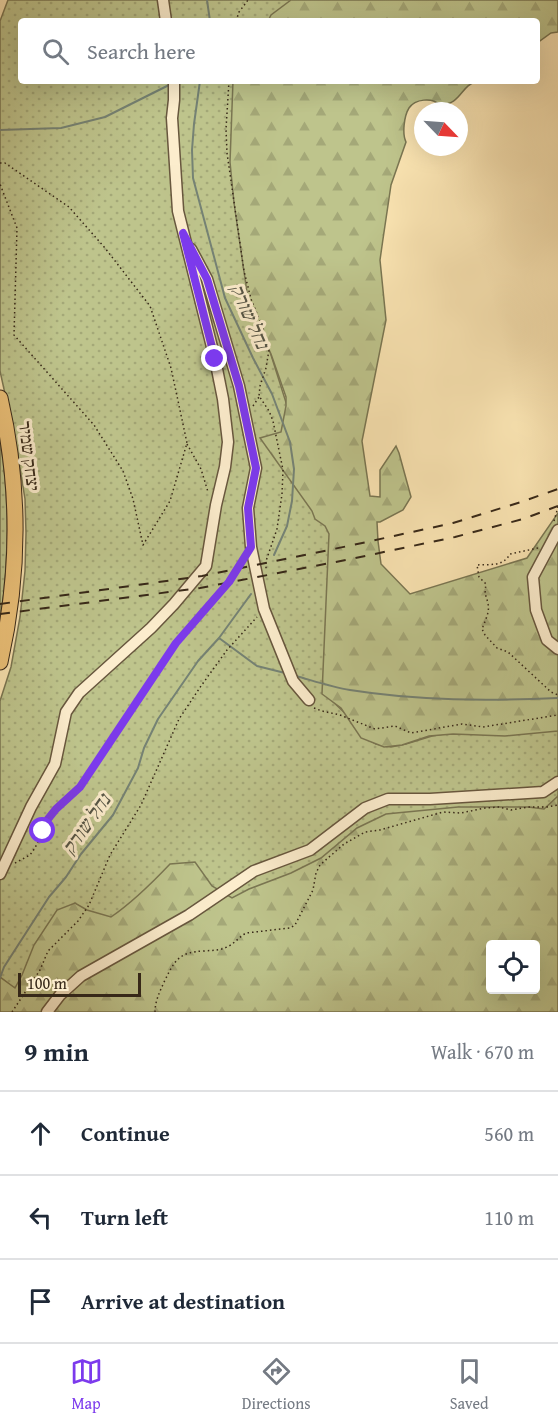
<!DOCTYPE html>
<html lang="en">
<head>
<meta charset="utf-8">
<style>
  :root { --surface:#fff; --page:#f2f2f3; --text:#1f2937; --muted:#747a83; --line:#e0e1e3; --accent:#7c3aed }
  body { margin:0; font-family:"Gentium Book Plus","Frank Ruhl Libre",serif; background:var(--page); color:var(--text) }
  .controls { position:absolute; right:18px; bottom:18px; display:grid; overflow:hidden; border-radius:6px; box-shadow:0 6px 24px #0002 }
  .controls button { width:54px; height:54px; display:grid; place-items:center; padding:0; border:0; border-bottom:2px solid var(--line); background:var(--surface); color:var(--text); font:30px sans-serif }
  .compass { position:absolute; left:414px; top:102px; width:54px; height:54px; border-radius:50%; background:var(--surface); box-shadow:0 6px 24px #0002; rotate:115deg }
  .scale { position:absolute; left:18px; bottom:15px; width:123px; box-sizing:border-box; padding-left:6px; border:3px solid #372818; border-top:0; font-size:16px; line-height:21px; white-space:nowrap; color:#372818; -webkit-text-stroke:4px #fcedcd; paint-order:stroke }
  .stop { position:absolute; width:18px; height:18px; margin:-14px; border:4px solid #7c3aed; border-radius:50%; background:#fff }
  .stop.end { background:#7c3aed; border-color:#fff; box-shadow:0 2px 6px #0008 }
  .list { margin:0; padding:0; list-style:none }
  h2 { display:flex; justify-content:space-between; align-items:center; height:78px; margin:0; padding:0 24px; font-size:26px }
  h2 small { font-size:20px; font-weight:400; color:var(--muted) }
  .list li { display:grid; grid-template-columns:39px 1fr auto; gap:18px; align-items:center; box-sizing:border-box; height:84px; padding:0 24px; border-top:2px solid var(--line) }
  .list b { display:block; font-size:22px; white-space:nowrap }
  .list em { font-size:20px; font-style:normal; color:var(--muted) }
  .icon { flex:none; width:33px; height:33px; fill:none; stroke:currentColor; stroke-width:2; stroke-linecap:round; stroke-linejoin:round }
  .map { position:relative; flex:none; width:558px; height:1012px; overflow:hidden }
  .search { position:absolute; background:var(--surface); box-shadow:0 6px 24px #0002; left:18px; right:18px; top:18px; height:66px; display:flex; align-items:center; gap:15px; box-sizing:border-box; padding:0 21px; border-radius:6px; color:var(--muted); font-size:22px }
  .sheet { height:330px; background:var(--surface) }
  nav { display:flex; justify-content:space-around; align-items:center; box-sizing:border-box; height:84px; border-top:2px solid var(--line); background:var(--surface); font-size:16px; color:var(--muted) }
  nav a { display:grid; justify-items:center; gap:3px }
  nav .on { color:var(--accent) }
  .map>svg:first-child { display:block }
</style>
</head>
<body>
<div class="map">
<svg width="558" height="1012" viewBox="0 0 558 1012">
  <defs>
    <pattern id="grass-dots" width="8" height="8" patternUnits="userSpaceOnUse" patternTransform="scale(1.5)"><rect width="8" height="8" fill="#bec48c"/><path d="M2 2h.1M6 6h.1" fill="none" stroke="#a4a878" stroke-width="1.8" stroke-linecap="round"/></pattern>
    <pattern id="forest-firs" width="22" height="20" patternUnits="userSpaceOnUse" patternTransform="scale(1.5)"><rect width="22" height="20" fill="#bec48c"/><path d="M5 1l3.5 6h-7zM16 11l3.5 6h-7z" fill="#a4a878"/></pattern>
  </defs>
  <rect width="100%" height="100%" fill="#fae4b2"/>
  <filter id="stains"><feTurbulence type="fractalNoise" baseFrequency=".00333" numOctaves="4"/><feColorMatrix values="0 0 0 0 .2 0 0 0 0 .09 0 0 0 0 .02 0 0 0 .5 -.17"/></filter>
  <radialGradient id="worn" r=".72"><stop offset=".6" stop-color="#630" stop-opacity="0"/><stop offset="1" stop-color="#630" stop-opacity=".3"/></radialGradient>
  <path fill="url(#grass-dots)" stroke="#7a7652" stroke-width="1.5" d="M8 0H315L282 21H21V81H238L255 304 289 412 330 526 327 696 350 718 367 739 376 744 391 747 406 744 432 736 450 733 507 735 558 730V807L333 863 14 1000 0 989V701L11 667 20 617 25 571 26 533 25 499 16 444 0 371V21Z
    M0 440C10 500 9 561 0 622Z"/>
  <path fill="url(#forest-firs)" stroke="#7a7652" stroke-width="1.5" fill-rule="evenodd" d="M291 0H558V32L551 33 537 43V21H268L271 15Z
    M233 81H477C460 86 462 104 440 105 432 97 415 99 409 108 404 116 402 134 406 142L391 185 383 239 380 260 386 320 362 441 370 496 380 497V470L396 446 399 453 411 497 403 510 380 522H377L378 541 381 564 410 594 527 558 558 513V731L505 736 453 734 429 736 402 745 384 747 361 738 341 708 322 694 329 534 325 526 315 519 312 511 260 438 281 432 286 406V397L271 354 249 306 234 203 230 162Z
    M558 796V1012H0V977L15 988 22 975 34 945 57 910 75 903 87 910 111 917C133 902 152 883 170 864L195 862 212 886 232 898 249 889 291 873 321 858 357 828 386 814 458 807H528L544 809ZM490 944H536V990H490Z"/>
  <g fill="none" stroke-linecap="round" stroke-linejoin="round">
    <path stroke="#758274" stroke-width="2" d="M207 0 210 21
      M200 81 194 124 192 150 193 178 225 298 253 358 272 394 290 442 294 469 292 501 287 526 274 555
      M0 130 61 128 105 117 171 84
      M219 638 257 666 285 673
      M296 676C314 681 332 687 350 690 419 701 488 701 558 698
      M0 978 4 967 49 897 66 877 81 854 113 815 138 768 144 748 158 719 198 661 219 638 251 594"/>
    <g stroke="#68573e" stroke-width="13">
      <path id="minor" d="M163 0 166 21
        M191 249 207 279 239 386 256 468 248 508 251 547 264 609 293 681 309 700
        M558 530 533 577 536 610 547 640 558 649
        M0 874 31 807 55 764 66 712 79 693 151 628 174 604 206 566 216 505 225 467 228 442 223 399 215 359 178 211 172 118 174 100V81
        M47 1012 60 995 81 976 189 915 254 871 310 850 365 808 388 799H430L543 792 558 782"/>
    </g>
    <g stroke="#372818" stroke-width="17">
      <path id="highway" d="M0 398C20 485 20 574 0 662"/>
    </g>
    <path stroke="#372818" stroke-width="1.5" stroke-dasharray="1.5 3" stroke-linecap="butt" d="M236 21 239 12 248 0
      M229 81 226 129 227 153 244 271 251 299 264 331 269 350 266 368 260 386 259 396 269 411 273 421 283 470 282 494 277 529 266 561V571
      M0 163H5L69 207 105 248 150 306 171 368 187 443 170 501 143 545 133 499 123 471 94 425 14 335 17 228 0 184
      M253 406 259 397
      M187 444 201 469 208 492
      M554 521 558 507
      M538 548 510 554C503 567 490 564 477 565L479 577 486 584C484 597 486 593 488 604 490 612 485 621 482 629L485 635 497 648 508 652 551 692 558 695
      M314 708 322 711 340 715 375 729 395 726 411 733 462 724 483 727 558 715
      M15 863 30 855 35 848 48 820 56 809 80 787 176 643 229 582 244 558
      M12 1012 40 970 48 951 78 921 89 905 110 855 141 805 179 719 201 686 227 650 257 617
      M155 1012C155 1001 160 991 165 980 175 960 179 952 204 951 212 950 219 951 227 947 234 944 239 937 246 933L290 928 295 925 313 890 316 873 320 865 344 844 365 832 380 830 443 812 461 813 485 808 499 807 511 810 528 807H547L558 805"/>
    <use href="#minor" stroke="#fcedcd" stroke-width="10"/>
    <use href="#highway" stroke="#edc279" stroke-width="15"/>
    <path stroke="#372818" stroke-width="2" stroke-dasharray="10 10" stroke-linecap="butt" d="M0 604 202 576 353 545 453 523 521 502 558 489
      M0 614 200 588 351 559 455 537 523 519 558 506"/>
  </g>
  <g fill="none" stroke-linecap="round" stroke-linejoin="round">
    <path stroke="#7c3aed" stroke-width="8" d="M43 831 48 819 56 809 80 787 176 643 229 582 251 547 248 508 256 468 239 386 207 279 183 233 215 359"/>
  </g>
  <g text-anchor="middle" stroke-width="6" stroke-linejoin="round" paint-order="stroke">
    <g font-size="18" fill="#372818" stroke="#fcedcd">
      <text transform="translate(29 456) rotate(83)" y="6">יצחק שמיר</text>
    </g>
    <g font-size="20" font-style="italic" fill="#565546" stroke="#fcedcd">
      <text transform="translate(250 316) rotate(66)" y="7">נחל שורק</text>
      <text transform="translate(86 824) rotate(-55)" y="7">נחל שורק</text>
    </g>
  </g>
  <rect width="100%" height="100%" filter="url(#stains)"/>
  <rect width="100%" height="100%" fill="url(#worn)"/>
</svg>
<div class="controls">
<button><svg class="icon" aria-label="locate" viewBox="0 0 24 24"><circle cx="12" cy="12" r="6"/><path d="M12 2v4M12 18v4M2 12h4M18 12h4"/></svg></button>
</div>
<svg class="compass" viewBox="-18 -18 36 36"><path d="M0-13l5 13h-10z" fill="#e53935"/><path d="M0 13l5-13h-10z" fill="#747a83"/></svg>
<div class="scale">100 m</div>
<div class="stop" style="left:43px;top:831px"></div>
<div class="stop end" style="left:215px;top:359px"></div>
<div class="search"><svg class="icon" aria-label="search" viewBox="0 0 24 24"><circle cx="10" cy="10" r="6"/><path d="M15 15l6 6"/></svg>Search here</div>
</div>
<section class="sheet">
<h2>9 min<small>Walk · 670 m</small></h2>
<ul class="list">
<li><svg class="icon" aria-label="ahead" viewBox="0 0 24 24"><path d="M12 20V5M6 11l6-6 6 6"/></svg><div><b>Continue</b></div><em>560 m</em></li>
<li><svg class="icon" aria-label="left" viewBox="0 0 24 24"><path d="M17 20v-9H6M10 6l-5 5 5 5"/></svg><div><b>Turn left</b></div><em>110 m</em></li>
<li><svg class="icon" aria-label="arrive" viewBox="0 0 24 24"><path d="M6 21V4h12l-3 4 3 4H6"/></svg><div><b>Arrive at destination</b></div></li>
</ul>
</section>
<nav>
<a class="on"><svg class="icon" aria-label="map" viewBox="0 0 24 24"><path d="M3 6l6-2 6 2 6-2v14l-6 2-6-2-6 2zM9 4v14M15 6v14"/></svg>Map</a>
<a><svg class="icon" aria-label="directions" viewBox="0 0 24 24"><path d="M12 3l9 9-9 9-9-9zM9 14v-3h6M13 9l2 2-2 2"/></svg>Directions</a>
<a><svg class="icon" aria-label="saved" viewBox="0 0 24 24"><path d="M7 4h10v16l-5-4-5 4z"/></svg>Saved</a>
</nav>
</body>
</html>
